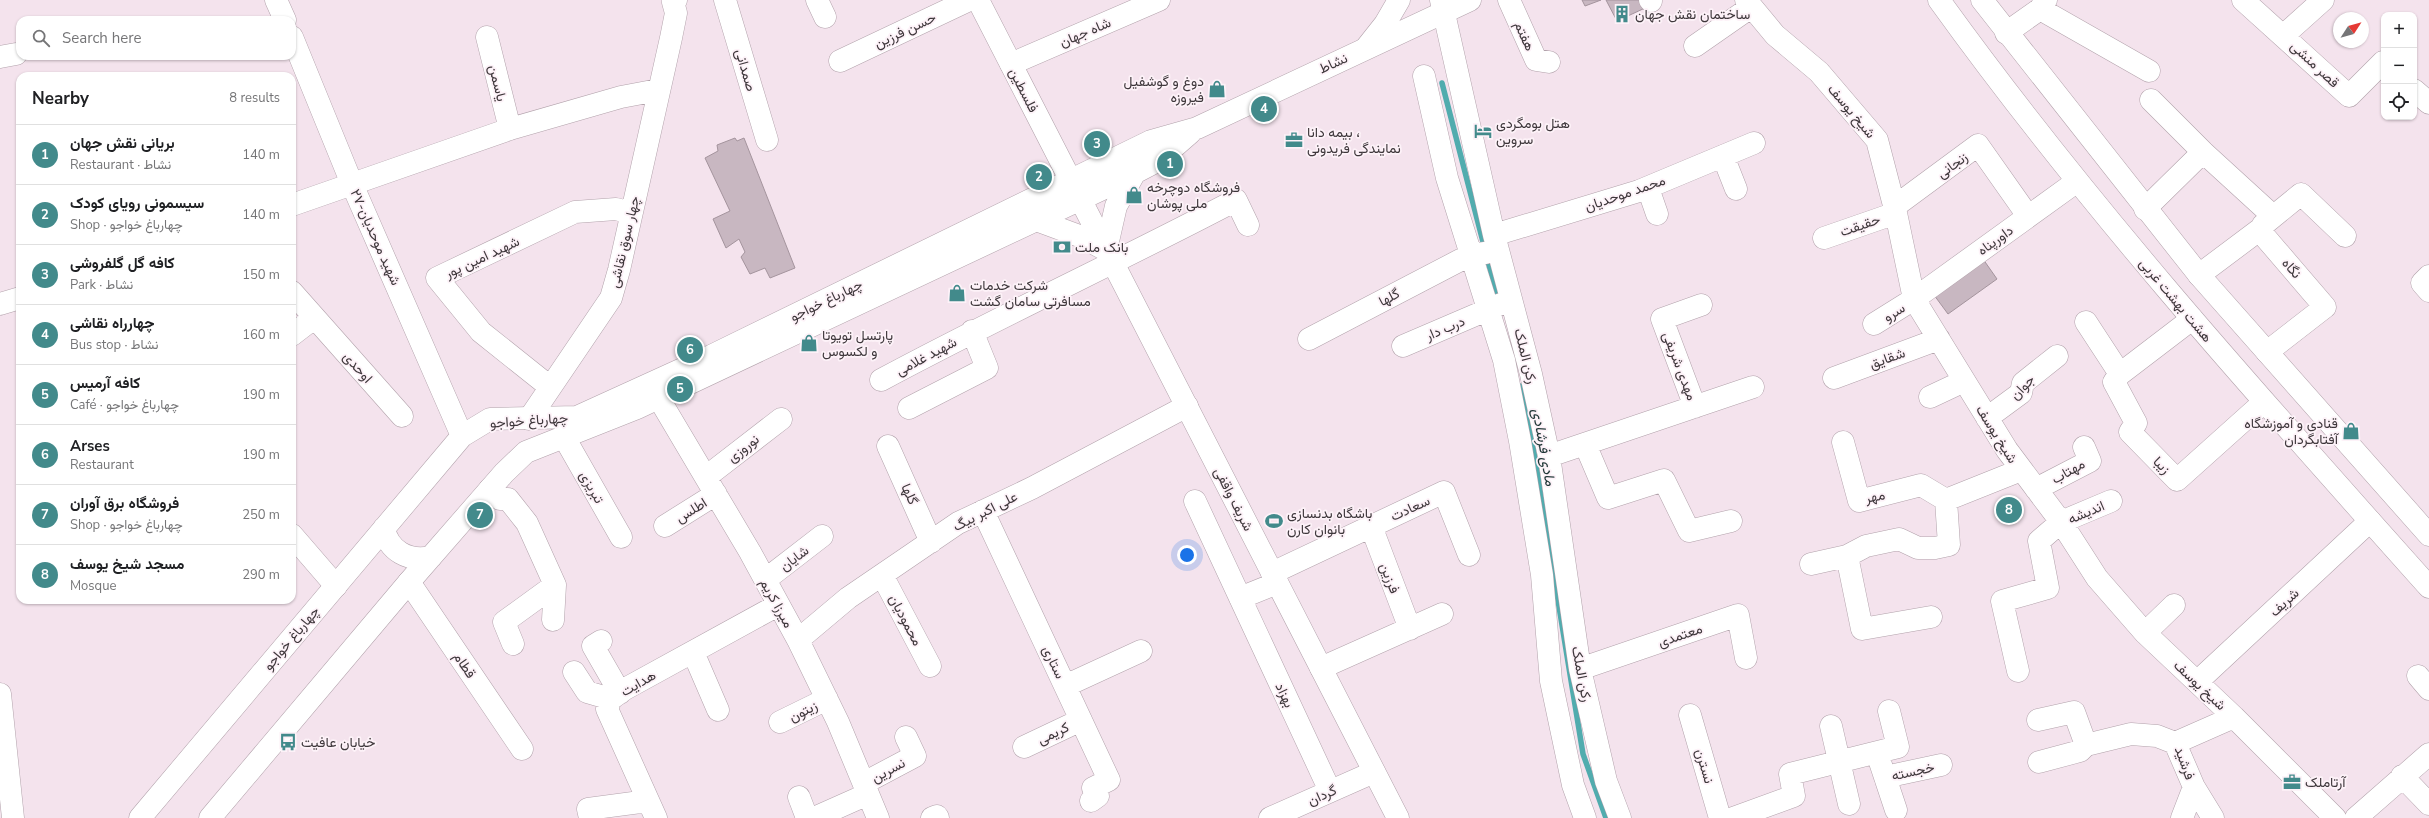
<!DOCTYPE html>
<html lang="en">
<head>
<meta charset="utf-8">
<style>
  :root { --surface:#fff; --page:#f2f2f2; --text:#202124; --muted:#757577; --line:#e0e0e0; --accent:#428a8b }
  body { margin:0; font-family:"Nunito Sans",Vazirmatn,sans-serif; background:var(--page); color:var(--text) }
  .controls { position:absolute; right:12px; top:12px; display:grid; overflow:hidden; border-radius:8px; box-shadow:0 1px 3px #0004 }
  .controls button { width:36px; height:36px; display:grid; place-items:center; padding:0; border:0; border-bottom:1px solid var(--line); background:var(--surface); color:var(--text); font:20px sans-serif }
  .compass { position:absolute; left:2333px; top:12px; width:36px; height:36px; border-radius:50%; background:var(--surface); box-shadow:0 1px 3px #0004; rotate:54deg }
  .you { position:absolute; left:1187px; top:555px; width:14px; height:14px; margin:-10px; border:3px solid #fff; border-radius:50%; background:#1a73e8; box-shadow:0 0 0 6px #1a73e833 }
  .badge { display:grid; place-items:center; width:26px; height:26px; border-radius:50%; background:var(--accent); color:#fff; font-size:13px; font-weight:700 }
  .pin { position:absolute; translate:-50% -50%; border:2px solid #fff; box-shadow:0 1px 4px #0006 }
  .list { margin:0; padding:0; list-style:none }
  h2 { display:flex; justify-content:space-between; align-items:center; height:52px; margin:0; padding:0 16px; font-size:17px }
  h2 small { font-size:13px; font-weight:400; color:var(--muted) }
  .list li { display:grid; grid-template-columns:26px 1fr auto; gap:12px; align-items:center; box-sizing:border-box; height:60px; padding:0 16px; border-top:1px solid var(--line) }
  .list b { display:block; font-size:15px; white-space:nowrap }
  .list p { margin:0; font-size:13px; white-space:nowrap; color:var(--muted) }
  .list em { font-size:13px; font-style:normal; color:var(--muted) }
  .icon { flex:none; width:22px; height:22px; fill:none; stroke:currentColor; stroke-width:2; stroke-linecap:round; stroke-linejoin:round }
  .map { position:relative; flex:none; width:2429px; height:818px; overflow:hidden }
  .search { position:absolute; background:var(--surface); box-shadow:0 1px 3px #0004; left:16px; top:16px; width:280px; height:44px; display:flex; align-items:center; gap:10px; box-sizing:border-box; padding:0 14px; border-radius:12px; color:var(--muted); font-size:15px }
  .panel { position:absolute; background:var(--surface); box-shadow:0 1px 3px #0004; left:16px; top:72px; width:280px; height:532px; border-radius:12px }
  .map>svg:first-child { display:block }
</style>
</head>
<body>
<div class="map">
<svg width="2429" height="818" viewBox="0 0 2429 818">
  <rect width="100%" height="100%" fill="#f4e3ed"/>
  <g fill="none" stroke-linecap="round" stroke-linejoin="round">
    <path stroke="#51acae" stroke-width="5.5" d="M1442 83 1498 300
      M1520 386 1528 416 1583 754 1606 818"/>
  </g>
  <path fill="#c8b7c1" stroke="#a4949d" d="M1582 0H1601L1585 6Z
    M1606 0H1641L1645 8 1617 21Z
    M735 138 737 141 744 138 795 268 770 278 765 268 750 274 741 257 745 252 739 239 726 248 713 219 730 211 705 158 718 151 717 145Z
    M1983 259 1997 279 1948 314 1934 295Z"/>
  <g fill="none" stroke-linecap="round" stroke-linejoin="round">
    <g stroke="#b2a2ab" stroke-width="23">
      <path id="minor" d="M725 0 767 140
        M817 0 825 17
        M1441 0 1494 235 1531 374 1549 456 1580 669 1606 781 1620 818
        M1509 0 1536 60 1549 62
        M1650 0 1651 1
        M1746 0 1775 35 1819 72 1877 140 1896 213 1914 299 2007 450 2061 522 2097 578 2145 633 2234 717 2335 818
        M2046 0 2040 9 2149 71
        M2243 0 2349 96 2383 62 2384 63
        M2006 33 2040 9
        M2284 35 2323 0
        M487 37 510 129
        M1695 46 1751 7
        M1366 48 1385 24 1399 0
        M0 57 16 54
        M840 61 969 0
        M1011 64 1159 0
        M1424 76 1447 178 1504 360 1520 441 1542 575 1551 681 1573 785 1585 818
        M2414 90 2429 103
        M2151 100 2203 152 2273 216
        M1723 156 1736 189
        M1648 188 1657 214
        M292 205 510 129 621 97 658 90
        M1894 207 1978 145 2028 216
        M2145 209 2203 152
        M2263 225 2301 194 2345 236
        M1494 235 1639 191 1754 143
        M1824 238 1896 213
        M2199 275 2259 230 2325 307 2267 352
        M2429 276 2422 283 2429 291
        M292 292 402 416
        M0 304 20 298
        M2086 322 2120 374 2114 382 2136 423 2130 432 2177 480 2264 402
        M1874 324 1914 299 2076 182
        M292 335 314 318
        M1309 339 1470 255 1485 253
        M1403 346 1501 304
        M2120 374 2192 319
        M1834 378 1939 339
        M881 380C998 317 1118 262 1236 200L1248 225
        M550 387 481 332 437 278 575 212 616 209 631 213
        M658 397 750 552 798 640 838 722 878 818
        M1930 397 1964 381
        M1695 407 1662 319 1701 305
        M909 408 987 368 972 331
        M1987 418 2021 393 2023 383 2057 356
        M529 419 611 298 619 270 671 38 676 13 673 2 676 0
        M564 437 621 537
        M1843 442 1859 501 1921 485 1946 500
        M1585 444 1608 498 1664 480 1689 531 1731 521
        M888 446 931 542
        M1549 456 1753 387
        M706 477 781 419
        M490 489 500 499H508L527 523 555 585
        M2036 489 2090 461 2084 447
        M1195 501 1330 791
        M983 511 1109 780 1093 788 1098 796 1091 801
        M665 526 716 494
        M1371 526 1410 629
        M292 535 336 586
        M1847 556 1862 629 1931 617
        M1811 564 1847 556 1866 546 1899 539 1918 548H1935L1949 545 1946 500 2021 470
        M1272 573 1444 492 1469 555
        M882 575 930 666
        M765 580 822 536
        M409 582 522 749
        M1240 598 1277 583
        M2145 633 2174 605
        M798 640 848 598 958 523 1032 488 1187 406
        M601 641 593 646 620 693
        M513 644 504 622 555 585 553 620
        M693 652 718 710
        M1321 668 1442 614
        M1580 669 1738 615 1746 658
        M2018 671 2002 601 2048 588 2039 541 2061 522 2111 501
        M574 672 587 692 611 699
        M2418 676 2429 689
        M2197 682 2370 521
        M1065 686 1141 651
        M0 694 13 818
        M1690 715 1720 818
        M2038 720 2074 712 2086 745
        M780 722 827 699
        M1831 726 1849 804
        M2175 743 2194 787 2213 818
        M2175 743 2234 717
        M1024 747 1081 720
        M1877 753 1896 810
        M2039 762 2080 751 2086 745 2131 734 2157 736 2175 743
        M2402 776 2429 804
        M1885 777 1941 765
        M864 783 915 756 906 737
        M799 797 807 818
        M590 818 588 809 648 801
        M656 818 607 709 611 699 625 689 778 605
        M814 818 868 794
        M932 818 937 816 938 818
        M1270 818 1374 772
        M1733 818 1794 796 1790 774 1898 747 1889 711
        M2182 818 2194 787
        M2356 818 2429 754"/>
    </g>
    <g stroke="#b2a2ab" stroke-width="23">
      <path id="major" d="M276 0 285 20
        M978 0 1398 818
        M1939 0C2088 207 2259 397 2429 587
        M1982 0 2199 275 2429 535
        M292 37 352 184 462 436
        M1036 220 1082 237 1106 250 1116 206 1134 174
        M384 528C388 551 409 562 431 557
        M140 818 462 436 490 419 577 417 711 356 1151 141 1197 128 1470 0
        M210 818 409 582 504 473 526 452 637 408 1117 182 1159 160 1190 133"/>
    </g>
    <use href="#minor" stroke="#fff" stroke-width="22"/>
    <use href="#major" stroke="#fff" stroke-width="22"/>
  </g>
  <defs>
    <g id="building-bare" transform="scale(1.38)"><path d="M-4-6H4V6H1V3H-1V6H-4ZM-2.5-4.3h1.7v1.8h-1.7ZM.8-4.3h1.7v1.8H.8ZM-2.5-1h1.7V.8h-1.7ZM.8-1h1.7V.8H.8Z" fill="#428a8b" stroke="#fdf2f8" stroke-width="2.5" paint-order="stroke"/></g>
    <g id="shop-bare" transform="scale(1.38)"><path d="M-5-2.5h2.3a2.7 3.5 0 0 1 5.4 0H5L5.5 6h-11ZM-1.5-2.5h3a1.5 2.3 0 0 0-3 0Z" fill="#428a8b" stroke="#fdf2f8" stroke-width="2.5" paint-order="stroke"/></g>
    <g id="hotel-bare" transform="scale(1.38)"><path d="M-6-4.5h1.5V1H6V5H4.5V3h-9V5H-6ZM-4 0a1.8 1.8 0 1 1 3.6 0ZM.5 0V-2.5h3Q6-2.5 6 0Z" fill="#428a8b" stroke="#fdf2f8" stroke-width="2.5" paint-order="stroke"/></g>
    <g id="office-bare" transform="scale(1.38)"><path d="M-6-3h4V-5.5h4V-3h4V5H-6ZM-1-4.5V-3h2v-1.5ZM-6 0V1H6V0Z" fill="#428a8b" stroke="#fdf2f8" stroke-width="2.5" paint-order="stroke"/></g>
    <g id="bank-bare" transform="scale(1.38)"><path d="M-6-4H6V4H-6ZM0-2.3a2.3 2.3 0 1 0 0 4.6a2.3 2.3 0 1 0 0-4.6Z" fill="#428a8b" stroke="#fdf2f8" stroke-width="2.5" paint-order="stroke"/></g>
    <g id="stadium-bare" transform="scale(1.38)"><path d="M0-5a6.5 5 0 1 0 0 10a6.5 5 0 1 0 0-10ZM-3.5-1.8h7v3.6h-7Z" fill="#428a8b" stroke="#fdf2f8" stroke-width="2.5" paint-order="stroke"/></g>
    <g id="bus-bare" transform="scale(1.38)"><path d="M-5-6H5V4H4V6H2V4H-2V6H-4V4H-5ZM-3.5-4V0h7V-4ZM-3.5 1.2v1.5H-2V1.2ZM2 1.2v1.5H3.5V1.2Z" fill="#428a8b" stroke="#fdf2f8" stroke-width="2.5" paint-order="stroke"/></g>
  </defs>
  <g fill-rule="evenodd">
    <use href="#building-bare" x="1622" y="14"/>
    <use href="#shop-bare" x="1217" y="89"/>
    <use href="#hotel-bare" x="1483" y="131"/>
    <use href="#office-bare" x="1294" y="140"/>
    <use href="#shop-bare" x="1134" y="195"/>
    <use href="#bank-bare" x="1062" y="247"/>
    <use href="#shop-bare" x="957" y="293"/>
    <use href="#shop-bare" x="809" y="343"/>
    <use href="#shop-bare" x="2351" y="431"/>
    <use href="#stadium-bare" x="1274" y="521"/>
    <use href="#bus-bare" x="288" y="742"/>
    <use href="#office-bare" x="2292" y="782"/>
  </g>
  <g text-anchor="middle" stroke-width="3.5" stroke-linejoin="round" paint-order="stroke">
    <g font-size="14" fill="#3e373b" stroke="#fdf2f8" text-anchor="start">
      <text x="1635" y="19">ساختمان نقش جهان</text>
      <text x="1204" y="86" text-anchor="end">دوغ و گوشفیل<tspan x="1204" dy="16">فیروزه</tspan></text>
      <text x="1496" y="128">هتل بومگردی<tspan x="1496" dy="16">سروین</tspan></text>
      <text x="1307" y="137">بیمه دانا ،<tspan x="1307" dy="16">نمایندگی فریدونی</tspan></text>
      <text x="1147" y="192">فروشگاه دوچرخه<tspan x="1147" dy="16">ملی پوشان</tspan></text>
      <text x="1075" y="252">بانک ملت</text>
      <text x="970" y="290">شرکت خدمات<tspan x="970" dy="16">مسافرتی سامان گشت</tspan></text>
      <text x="822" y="340">پارتسل تویوتا<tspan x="822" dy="16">و لکسوس</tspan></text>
      <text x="2338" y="428" text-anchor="end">قنادی و آموزشگاه<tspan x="2338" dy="16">آفتابگردان</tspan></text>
      <text x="1287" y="518">باشگاه بدنسازی<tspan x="1287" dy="16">بانوان کارن</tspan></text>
      <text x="301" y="747">خیابان عافیت</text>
      <text x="2305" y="787">آرتاملک</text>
    </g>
    <g font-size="14" fill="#3e373b" stroke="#fdf2f8">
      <text transform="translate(905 30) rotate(-25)" y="5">حسن فرزین</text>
      <text transform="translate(1085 32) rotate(-23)" y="5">شاه جهان</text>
      <text transform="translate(1525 36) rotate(66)" y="5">هفتم</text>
      <text transform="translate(1333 63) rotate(-25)" y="5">نشاط</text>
      <text transform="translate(2315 64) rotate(43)" y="5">قصر منشی</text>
      <text transform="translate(746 70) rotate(74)" y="5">صمدانی</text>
      <text transform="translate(498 83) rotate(76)" y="5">یاسمن</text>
      <text transform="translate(1024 90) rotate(63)" y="5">فلسطین</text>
      <text transform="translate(1852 111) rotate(50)" y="5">شیخ یوسف</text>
      <text transform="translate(1952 165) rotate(-36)" y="5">زنجانی</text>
      <text transform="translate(1625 193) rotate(-19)" y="5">محمد موحدیان</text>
      <text transform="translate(1860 225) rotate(-19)" y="5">حقیقت</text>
      <text transform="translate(376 237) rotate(66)" y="5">۲۷-شهید موحدیان</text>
      <text transform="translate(1995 240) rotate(-36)" y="5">داورپناه</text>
      <text transform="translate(624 242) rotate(-77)" y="5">چهار سوق نقاشی</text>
      <text transform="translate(482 257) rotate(-25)" y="5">شهید امین پور</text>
      <text transform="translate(2292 268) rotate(49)" y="5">نگاه</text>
      <text transform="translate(1389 297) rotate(-28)" y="5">گلها</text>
      <text transform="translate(826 300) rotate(-26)" y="5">چهارباغ خواجو</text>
      <text transform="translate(2176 300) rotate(50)" y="5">هشت بهشت غربی</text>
      <text transform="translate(1894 312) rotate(-32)" y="5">سرو</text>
      <text transform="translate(1445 328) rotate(-23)" y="5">درب دار</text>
      <text transform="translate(926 356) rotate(-28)" y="5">شهید غلامی</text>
      <text transform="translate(1526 356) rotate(76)" y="5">رکن الملک</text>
      <text transform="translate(1887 358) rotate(-20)" y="5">شقایق</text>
      <text transform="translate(1680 366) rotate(69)" y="5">مهدی شریفی</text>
      <text transform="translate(358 367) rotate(48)" y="5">اوحدی</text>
      <text transform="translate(2022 387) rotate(-47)" y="5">جوان</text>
      <text transform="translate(529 420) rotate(-4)" y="5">چهارباغ خواجو</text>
      <text transform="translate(1997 434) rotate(58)" y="5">شیخ یوسف</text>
      <text transform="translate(743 448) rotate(-38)" y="5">نوروزی</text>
      <text transform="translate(2162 465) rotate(45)" y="5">زیبا</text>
      <text transform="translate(2068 471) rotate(-30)" y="5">مهتاب</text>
      <text transform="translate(592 487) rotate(60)" y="5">تبریزی</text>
      <text transform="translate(910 494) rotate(66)" y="5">گلها</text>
      <text transform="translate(1875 496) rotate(-12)" y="5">مهر</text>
      <text transform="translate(1234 499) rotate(63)" y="5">شریف واقفی</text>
      <text transform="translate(1410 508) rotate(-25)" y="5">سعادت</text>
      <text transform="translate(691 510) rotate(-32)" y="5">اطلس</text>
      <text transform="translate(985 511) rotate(-27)" y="5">علی اکبر بیگ</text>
      <text transform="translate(2086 512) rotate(-23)" y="5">اندیشه</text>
      <text transform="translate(794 558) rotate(-37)" y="5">شایان</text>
      <text transform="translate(1390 578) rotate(69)" y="5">فرزین</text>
      <text transform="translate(2284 602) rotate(-43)" y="5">شریف</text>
      <text transform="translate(777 603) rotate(61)" y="5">میرزا کریم</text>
      <text transform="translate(906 620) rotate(62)" y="5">محمودیان</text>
      <text transform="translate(1680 635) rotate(-19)" y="5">معتمدی</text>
      <text transform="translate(291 638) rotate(-50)" y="5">چهارباغ خواجو</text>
      <text transform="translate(1054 662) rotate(65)" y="5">ستاری</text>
      <text transform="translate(465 665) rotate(56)" y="5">قطام</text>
      <text transform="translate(1582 674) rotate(79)" y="5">رکن الملک</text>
      <text transform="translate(638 683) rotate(-30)" y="5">هدایت</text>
      <text transform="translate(2200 685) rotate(43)" y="5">شیخ یوسف</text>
      <text transform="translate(1285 695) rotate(65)" y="5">بهزاد</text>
      <text transform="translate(803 711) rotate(-27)" y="5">زیتون</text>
      <text transform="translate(1053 733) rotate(-26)" y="5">کریمی</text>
      <text transform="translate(2185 763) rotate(70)" y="5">فرشید</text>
      <text transform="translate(1705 766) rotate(74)" y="5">نسترن</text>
      <text transform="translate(888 770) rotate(-28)" y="5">نسرین</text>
      <text transform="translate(1913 771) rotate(-12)" y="5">خجسته</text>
      <text transform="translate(1322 795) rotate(-24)" y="5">گردان</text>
    </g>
    <g font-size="15" font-style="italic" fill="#1f3636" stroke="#fdf2f8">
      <text transform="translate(1544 447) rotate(80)" y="5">مادی فرشادی</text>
    </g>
  </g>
</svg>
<div class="controls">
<button>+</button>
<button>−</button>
<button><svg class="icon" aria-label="locate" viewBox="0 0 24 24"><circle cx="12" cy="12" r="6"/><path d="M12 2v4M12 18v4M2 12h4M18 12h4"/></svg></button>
</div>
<svg class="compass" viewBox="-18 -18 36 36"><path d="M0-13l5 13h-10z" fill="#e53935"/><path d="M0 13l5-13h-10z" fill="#757577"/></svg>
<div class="you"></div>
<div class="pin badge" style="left:1170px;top:164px">1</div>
<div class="pin badge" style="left:1039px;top:177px">2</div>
<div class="pin badge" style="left:1097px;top:144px">3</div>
<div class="pin badge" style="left:1264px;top:109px">4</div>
<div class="pin badge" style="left:680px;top:389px">5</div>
<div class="pin badge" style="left:690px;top:350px">6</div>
<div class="pin badge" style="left:480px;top:515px">7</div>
<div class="pin badge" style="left:2009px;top:510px">8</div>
<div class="search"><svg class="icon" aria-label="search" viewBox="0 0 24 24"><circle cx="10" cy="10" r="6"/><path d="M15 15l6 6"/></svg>Search here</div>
<section class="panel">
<h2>Nearby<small>8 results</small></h2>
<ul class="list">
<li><span class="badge">1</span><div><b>بریانی نقش جهان</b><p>Restaurant · نشاط</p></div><em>140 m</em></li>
<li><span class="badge">2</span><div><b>سیسمونی رویای کودک</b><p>Shop · چهارباغ خواجو</p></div><em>140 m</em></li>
<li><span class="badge">3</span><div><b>کافه گل گلفروشی</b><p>Park · نشاط</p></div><em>150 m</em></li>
<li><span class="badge">4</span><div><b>چهارراه نقاشی</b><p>Bus stop · نشاط</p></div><em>160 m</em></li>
<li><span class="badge">5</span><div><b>کافه آرمیس</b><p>Café · چهارباغ خواجو</p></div><em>190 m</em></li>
<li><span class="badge">6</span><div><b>Arses</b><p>Restaurant</p></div><em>190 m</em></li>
<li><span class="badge">7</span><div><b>فروشگاه برق آوران</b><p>Shop · چهارباغ خواجو</p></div><em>250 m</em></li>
<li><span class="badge">8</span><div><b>مسجد شیخ یوسف</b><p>Mosque</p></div><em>290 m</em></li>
</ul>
</section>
</div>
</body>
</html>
